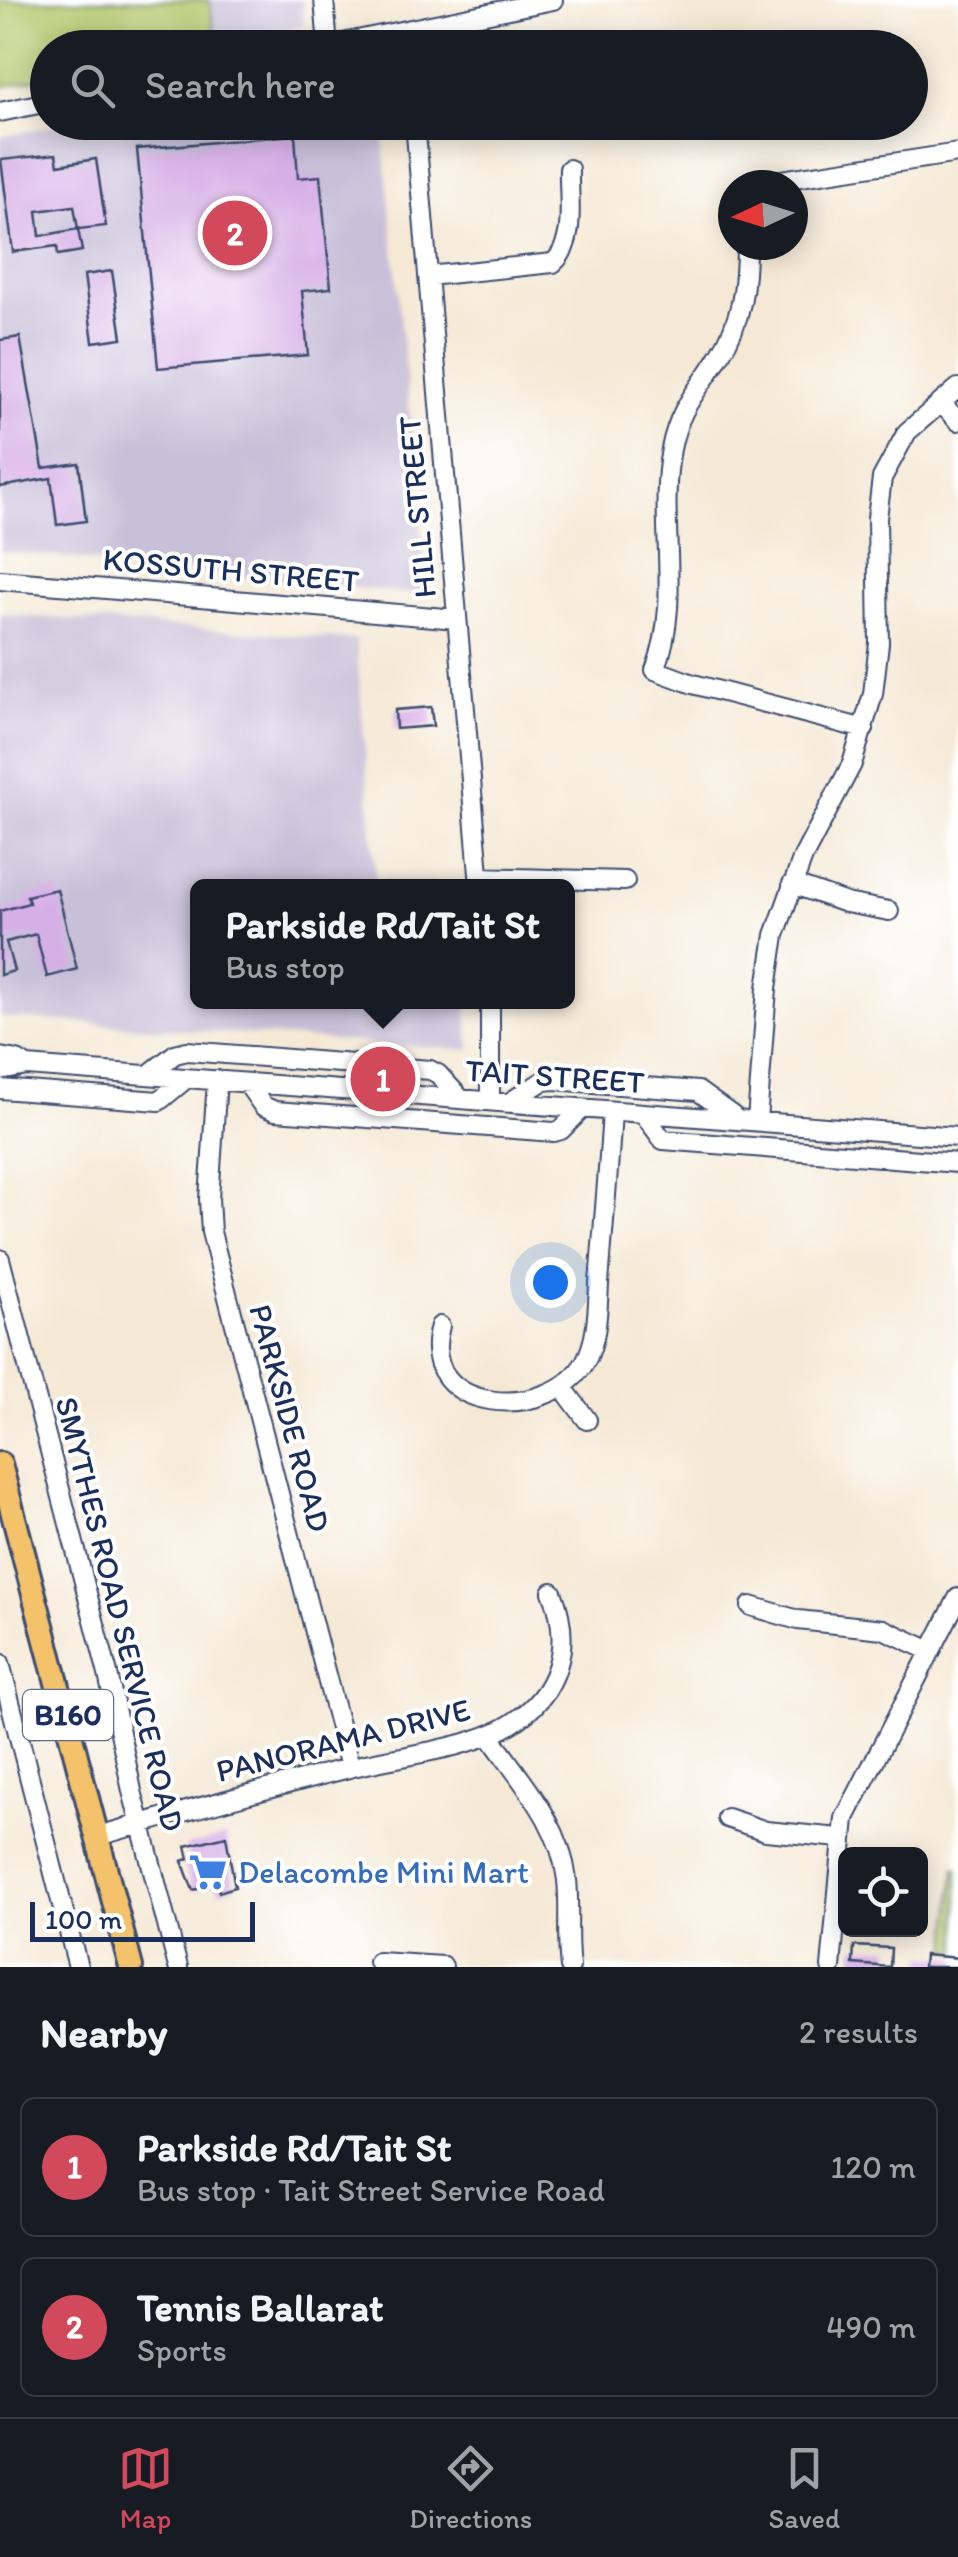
<!DOCTYPE html>
<html lang="en">
<head>
<meta charset="utf-8">
<style>
  :root { --surface:#171b24; --page:#242831; --text:#f1f3f6; --muted:#9ea1a6; --line:#363941; --accent:#d1495b }
  body { margin:0; font-family:Itim,sans-serif; background:var(--page); color:var(--text) }
  .controls { position:absolute; right:30px; bottom:30px; display:grid; overflow:hidden; border-radius:15px; box-shadow:0 5px 25px #0003 }
  .controls button { width:90px; height:90px; display:grid; place-items:center; padding:0; border:0; border-bottom:2px solid var(--line); background:var(--surface); color:var(--text); font:50px sans-serif }
  .compass { position:absolute; left:718px; top:170px; width:90px; height:90px; border-radius:50%; background:var(--surface); box-shadow:0 5px 25px #0003; rotate:266deg }
  .scale { position:absolute; left:30px; bottom:25px; width:225px; box-sizing:border-box; padding-left:10px; border:5px solid #1b2f5e; border-top:0; font-size:28px; line-height:35px; white-space:nowrap; color:#1b2f5e; -webkit-text-stroke:8px #fff; paint-order:stroke }
  .you { position:absolute; left:550px; top:1282px; width:35px; height:35px; margin:-25px; border:8px solid #fff; border-radius:50%; background:#1a73e8; box-shadow:0 0 0 15px #1a73e833 }
  .badge { display:grid; place-items:center; width:65px; height:65px; border-radius:50%; background:var(--accent); color:#fff; font-size:32px; font-weight:700 }
  .pin { position:absolute; translate:-50% -50%; border:5px solid #fff; box-shadow:0 2px 10px #0006 }
  .popup { position:absolute; left:190px; top:879px; width:385px; height:130px; box-sizing:border-box; display:grid; place-content:center; border-radius:15px; background:var(--surface); filter:drop-shadow(0 2px 8px #0005); font-size:32px; white-space:nowrap; color:var(--muted) }
  .popup b { font-size:38px; color:var(--text) }
  .popup::after { content:''; position:absolute; left:50%; top:100%; margin-left:-20px; border:20px solid transparent; border-top-color:var(--surface) }
  .list { margin:0; padding:0; list-style:none }
  h2 { display:flex; justify-content:space-between; align-items:center; height:130px; margin:0; padding:0 40px; font-size:42px }
  h2 small { font-size:32px; font-weight:400; color:var(--muted) }
  .list li { display:grid; grid-template-columns:65px 1fr auto; gap:30px; align-items:center; box-sizing:border-box; height:140px; margin:0 20px 20px; padding:0 20px; border:2px solid var(--line); border-radius:15px }
  .list b { display:block; font-size:38px; white-space:nowrap }
  .list p { margin:0; font-size:32px; white-space:nowrap; color:var(--muted) }
  .list em { font-size:32px; font-style:normal; color:var(--muted) }
  .icon { flex:none; width:55px; height:55px; fill:none; stroke:currentColor; stroke-width:2; stroke-linecap:round; stroke-linejoin:round }
  .map { position:relative; flex:none; width:958px; height:1967px; overflow:hidden }
  .search { position:absolute; background:var(--surface); box-shadow:0 5px 25px #0003; left:30px; right:30px; top:30px; height:110px; display:flex; align-items:center; gap:25px; box-sizing:border-box; padding:0 35px; border-radius:55px; color:var(--muted); font-size:38px }
  .sheet { height:450px; background:var(--surface) }
  nav { display:flex; justify-content:space-around; align-items:center; box-sizing:border-box; height:140px; border-top:2px solid var(--line); background:var(--surface); font-size:28px; color:var(--muted) }
  nav a { display:grid; justify-items:center; gap:5px }
  nav .on { color:var(--accent) }
  .map>svg:first-child { display:block }
</style>
</head>
<body>
<div class="map">
<svg width="958" height="1967" viewBox="0 0 958 1967">
  <rect width="100%" height="100%" fill="#fff"/>
  <filter id="ink" filterUnits="userSpaceOnUse"><feTurbulence type="fractalNoise" baseFrequency=".01" numOctaves="2"/><feDisplacementMap in="SourceGraphic" scale="20" xChannelSelector="R" yChannelSelector="G"/><feConvolveMatrix kernelMatrix="1 2 1 2 8 2 1 2 1" color-interpolation-filters="sRGB"/></filter>
  <filter id="wash" filterUnits="userSpaceOnUse"><feTurbulence type="fractalNoise" baseFrequency=".0048" numOctaves="4" result="noise"/><feDisplacementMap in="SourceGraphic" scale="40" xChannelSelector="R" yChannelSelector="G"/><feGaussianBlur stdDeviation="2.25" result="paint"/><feColorMatrix in="noise" values="0 0 0 0 0 0 0 0 0 0 0 0 0 0 0 0 0 1.4 0 .05"/><feComposite in="paint" operator="in"/></filter>
  <g filter="url(#wash)">
    <rect width="100%" height="100%" fill="#f5e9d5"/>
    <path fill="#c8bfd8" d="M209 0H302L304 26 216 44Z
      M70 122 382 123 427 595 0 551V137Z
      M0 614 356 640 376 880 456 886H198V1002H466L471 1050 0 1017Z"/>
    <path fill="#b3c86c" stroke="#677c65" stroke-width="2.5" d="M0 0H209L216 44 199 48H48L47 77 0 87Z
      M955 1868H958V1951L948 1950Z"/>
    <g id="blocks">
      <path fill="#d7afe7" fill-rule="evenodd" d="M295 135 298 178 320 176 331 288 302 291 308 355 158 368 137 149Z
        M56 154 58 165 96 159 106 226 78 229 82 251 58 255 57 246 13 252 1 160ZM74 206 78 229 40 236 37 211Z
        M112 271 122 338 93 342 84 275Z
        M20 337 43 468 79 463 86 521 57 525 51 478 0 487V340Z
        M431 707 433 726 396 729 395 710Z
        M57 889 77 969 47 977 36 934 6 942 14 971 0 975V911L29 903 27 896Z
        M226 1836 235 1887 219 1892 217 1884 193 1890 182 1861 189 1859 186 1846Z
        M854 1946 891 1948 890 1967 853 1964Z
        M924 1955 958 1958V1967H923Z"/>
    </g>
  </g>
  <g filter="url(#ink)">
    <use href="#blocks" fill-opacity="0" stroke="#3c4b70" stroke-width="2.5"/>
    <g fill="none" stroke-linecap="round" stroke-linejoin="round">
      <g stroke="#3c4b70" stroke-width="22">
        <path id="minor" d="M324 0 328 46
          M318 48 553 0
          M0 112 48 102
          M415 122 480 886
          M749 185 958 153
          M746 245C746 285 742 320 720 355 699 391 680 404 671 449 657 521 683 600 655 670L693 684 864 729
          M428 276 553 263C577 243 568 198 569 169
          M942 404 958 421
          M0 580 457 619
          M480 877 625 881
          M792 884 846 903 889 911
          M490 1002V1101
          M0 1057 17 1060 27 1066
          M0 1071 27 1066 958 1137
          M148 1075 175 1054 187 1051 430 1070 438 1074 460 1098
          M217 1080 209 1199 211 1232 350 1767
          M247 1083 263 1106 275 1111 554 1132 561 1130 583 1108
          M0 1089 159 1101 187 1078
          M510 1102 543 1081 554 1080 698 1091 733 1116
          M643 1113 663 1140 958 1163
          M757 1121 767 988 775 935 803 857 852 764 873 694 879 643 877 518 882 478 907 432 958 388
          M0 1259 108 1674 132 1791 178 1967
          M440 1326C415 1415 551 1423 585 1362 600 1335 597 1300 600 1271 604 1218 609 1164 612 1111
          M563 1388 587 1420
          M751 1606 798 1620 883 1629 931 1651
          M0 1663 78 1967
          M18 1730 68 1717
          M489 1735C520 1781 560 1821 567 1880 570 1909 566 1938 570 1967
          M727 1818 766 1831 840 1838
          M98 1836C182 1812 265 1789 349 1768 395 1756 472 1749 511 1724 559 1694 573 1644 552 1592
          M378 1962 443 1966
          M831 1967 845 1818 958 1598"/>
      </g>
      <g stroke="#3c4b70" stroke-width="28">
        <path id="major" d="M0 1464 131 1967"/>
      </g>
      <use href="#minor" stroke="#fff" stroke-width="18"/>
      <use href="#major" stroke="#f3c26a" stroke-width="22"/>
    </g>
  </g>
  <defs>
    <g id="supermarket-bare" transform="scale(3)"><path d="M-6-5.5h2.5l.6 2H6L4.5 2H-2.5L-4.4-4H-6ZM-1.5 3.2a1.3 1.3 0 1 0 .1 0ZM3 3.2a1.3 1.3 0 1 0 .1 0Z" fill="#3f7fe0" stroke="#fff" stroke-width="2.5" paint-order="stroke"/></g>
  </defs>
  <g fill-rule="evenodd">
    <use href="#supermarket-bare" x="208" y="1872"/>
  </g>
  <g text-anchor="middle" stroke-width="8" stroke-linejoin="round" paint-order="stroke">
    <rect fill="#fff" stroke="#5f6d8e" stroke-width="2.5" x="23" y="1690" width="90" height="50" rx="8"/>
    <g font-size="30" font-weight="bold" fill="#1b2f5e">
      <text x="68" y="1725">B160</text>
    </g>
    <g font-size="32" fill="#1b2f5e" stroke="#fff">
      <text transform="translate(417 507) rotate(-95)" y="11">HILL STREET</text>
      <text transform="translate(231 570) rotate(5)" y="11">KOSSUTH STREET</text>
      <text transform="translate(555 1076) rotate(4)" y="11">TAIT STREET</text>
      <text transform="translate(290 1418) rotate(75)" y="11">PARKSIDE ROAD</text>
      <text transform="translate(120 1614) rotate(76)" y="11">SMYTHES ROAD SERVICE ROAD</text>
      <text transform="translate(343 1740) rotate(-14)" y="11">PANORAMA DRIVE</text>
    </g>
    <g font-size="32" fill="#366cbe" stroke="#fff" text-anchor="start">
      <text x="238" y="1883">Delacombe Mini Mart</text>
    </g>
  </g>
</svg>
<div class="controls">
<button><svg class="icon" aria-label="locate" viewBox="0 0 24 24"><circle cx="12" cy="12" r="6"/><path d="M12 2v4M12 18v4M2 12h4M18 12h4"/></svg></button>
</div>
<svg class="compass" viewBox="-18 -18 36 36"><path d="M0-13l5 13h-10z" fill="#e53935"/><path d="M0 13l5-13h-10z" fill="#9ea1a6"/></svg>
<div class="scale">100 m</div>
<div class="you"></div>
<div class="pin badge" style="left:383px;top:1079px">1</div>
<div class="popup"><b>Parkside Rd/Tait St</b>Bus stop</div>
<div class="pin badge" style="left:235px;top:233px">2</div>
<div class="search"><svg class="icon" aria-label="search" viewBox="0 0 24 24"><circle cx="10" cy="10" r="6"/><path d="M15 15l6 6"/></svg>Search here</div>
</div>
<section class="sheet">
<h2>Nearby<small>2 results</small></h2>
<ul class="list">
<li><span class="badge">1</span><div><b>Parkside Rd/Tait St</b><p>Bus stop · Tait Street Service Road</p></div><em>120 m</em></li>
<li><span class="badge">2</span><div><b>Tennis Ballarat</b><p>Sports</p></div><em>490 m</em></li>
</ul>
</section>
<nav>
<a class="on"><svg class="icon" aria-label="map" viewBox="0 0 24 24"><path d="M3 6l6-2 6 2 6-2v14l-6 2-6-2-6 2zM9 4v14M15 6v14"/></svg>Map</a>
<a><svg class="icon" aria-label="directions" viewBox="0 0 24 24"><path d="M12 3l9 9-9 9-9-9zM9 14v-3h6M13 9l2 2-2 2"/></svg>Directions</a>
<a><svg class="icon" aria-label="saved" viewBox="0 0 24 24"><path d="M7 4h10v16l-5-4-5 4z"/></svg>Saved</a>
</nav>
</body>
</html>
